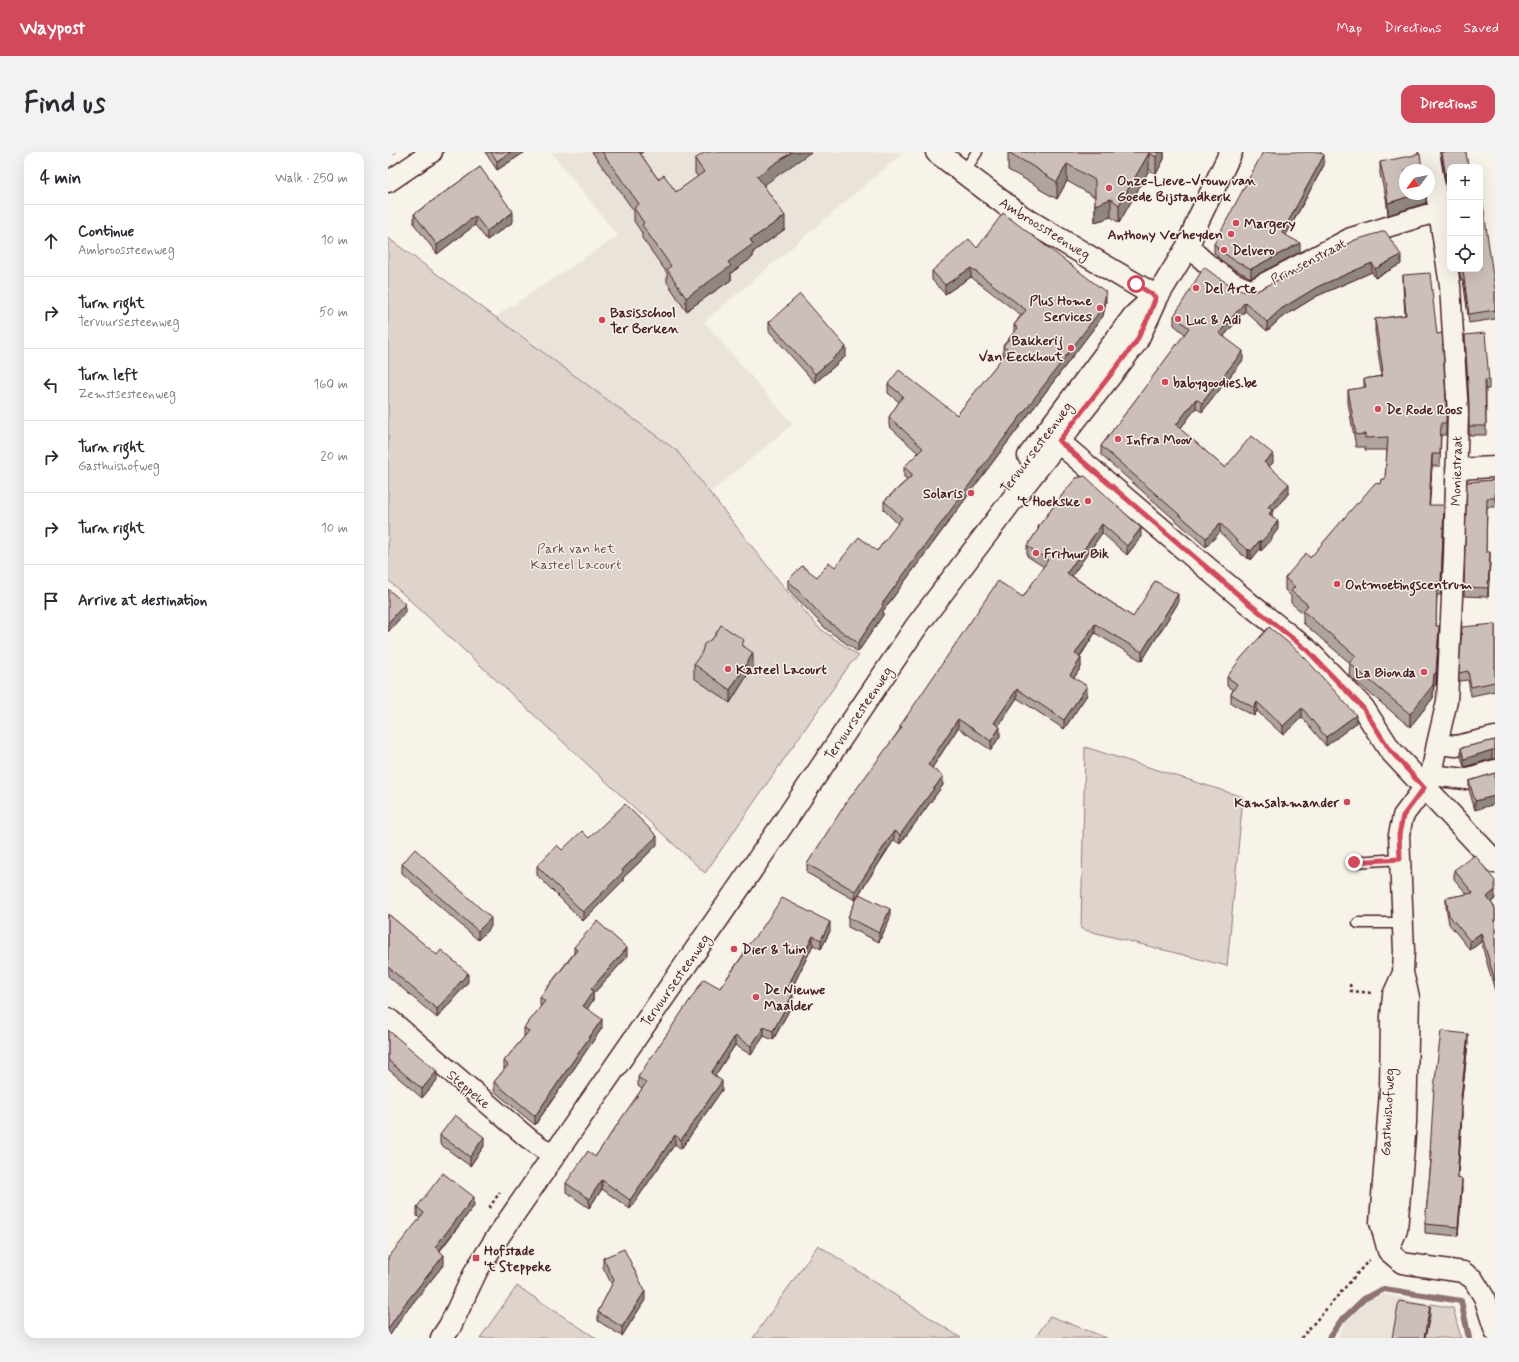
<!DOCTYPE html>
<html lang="en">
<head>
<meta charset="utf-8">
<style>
  :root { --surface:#fff; --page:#f2f2f3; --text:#2b2b33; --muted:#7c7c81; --line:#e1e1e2; --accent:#d1495b }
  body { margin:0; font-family:Mynerve,sans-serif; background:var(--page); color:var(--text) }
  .controls { position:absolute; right:12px; top:12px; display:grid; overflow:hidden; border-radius:8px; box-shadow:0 4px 16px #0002 }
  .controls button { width:36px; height:36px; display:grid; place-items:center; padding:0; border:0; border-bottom:1px solid var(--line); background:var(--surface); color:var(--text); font:20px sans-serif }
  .compass { position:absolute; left:1011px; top:12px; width:36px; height:36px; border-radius:50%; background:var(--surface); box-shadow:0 4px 16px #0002; rotate:238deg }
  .stop { position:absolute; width:12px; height:12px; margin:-9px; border:3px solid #d1495b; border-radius:50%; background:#fff }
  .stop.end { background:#d1495b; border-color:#fff; box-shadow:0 1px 4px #0008 }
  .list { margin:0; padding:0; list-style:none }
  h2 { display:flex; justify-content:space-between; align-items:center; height:52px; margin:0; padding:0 16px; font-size:17px }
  h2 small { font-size:13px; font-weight:400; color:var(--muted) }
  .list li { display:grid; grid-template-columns:26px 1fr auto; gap:12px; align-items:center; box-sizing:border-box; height:72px; padding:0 16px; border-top:1px solid var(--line) }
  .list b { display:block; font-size:15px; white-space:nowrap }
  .list p { margin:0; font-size:13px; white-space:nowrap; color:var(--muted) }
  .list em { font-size:13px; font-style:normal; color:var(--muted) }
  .icon { flex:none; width:22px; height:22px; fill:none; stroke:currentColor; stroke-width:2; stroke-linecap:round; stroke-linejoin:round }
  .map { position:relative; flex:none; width:1107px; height:1186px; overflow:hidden; border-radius:12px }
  header { display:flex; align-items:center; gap:24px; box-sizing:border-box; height:56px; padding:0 20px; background:var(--accent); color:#fff }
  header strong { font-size:19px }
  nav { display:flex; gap:22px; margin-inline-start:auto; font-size:14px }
  .intro { display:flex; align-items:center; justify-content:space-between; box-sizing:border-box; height:96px; padding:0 24px }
  h1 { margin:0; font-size:28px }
  .button { padding:10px 18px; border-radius:12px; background:var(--accent); color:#fff; font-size:14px; font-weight:700 }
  main { display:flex; gap:24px; padding:0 24px }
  aside { flex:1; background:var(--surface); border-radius:12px; box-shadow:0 4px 16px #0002 }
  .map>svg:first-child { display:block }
</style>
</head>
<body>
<header>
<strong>Waypost</strong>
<nav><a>Map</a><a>Directions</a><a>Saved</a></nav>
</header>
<div class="intro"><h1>Find us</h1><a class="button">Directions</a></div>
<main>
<aside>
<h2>4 min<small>Walk · 250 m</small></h2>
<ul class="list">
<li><svg class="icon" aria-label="ahead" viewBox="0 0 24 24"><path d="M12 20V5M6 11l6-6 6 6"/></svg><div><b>Continue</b><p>Ambroossteenweg</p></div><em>10 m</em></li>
<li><svg class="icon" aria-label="right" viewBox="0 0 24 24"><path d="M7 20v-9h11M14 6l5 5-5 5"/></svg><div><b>Turn right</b><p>Tervuursesteenweg</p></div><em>50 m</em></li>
<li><svg class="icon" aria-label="left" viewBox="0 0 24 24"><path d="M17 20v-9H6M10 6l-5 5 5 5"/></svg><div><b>Turn left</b><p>Zemstsesteenweg</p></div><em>160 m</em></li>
<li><svg class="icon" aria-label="right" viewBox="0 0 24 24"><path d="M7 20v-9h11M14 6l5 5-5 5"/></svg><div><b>Turn right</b><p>Gasthuishofweg</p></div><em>20 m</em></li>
<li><svg class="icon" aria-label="right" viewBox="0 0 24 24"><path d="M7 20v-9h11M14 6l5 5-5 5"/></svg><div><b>Turn right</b></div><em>10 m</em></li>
<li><svg class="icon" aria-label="arrive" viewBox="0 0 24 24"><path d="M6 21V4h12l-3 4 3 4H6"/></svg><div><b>Arrive at destination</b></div></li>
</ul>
</aside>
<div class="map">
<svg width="1107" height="1186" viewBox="0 0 1107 1186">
  <rect width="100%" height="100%" fill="#f7f3e8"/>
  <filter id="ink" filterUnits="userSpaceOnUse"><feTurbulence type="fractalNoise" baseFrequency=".025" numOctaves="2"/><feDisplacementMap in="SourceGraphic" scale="8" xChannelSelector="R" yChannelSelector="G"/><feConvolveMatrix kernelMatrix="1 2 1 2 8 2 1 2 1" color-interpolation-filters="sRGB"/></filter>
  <g filter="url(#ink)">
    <path fill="#eae3da" d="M163 0H516L316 170 405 272 323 340 289 299 107 165 230 84Z
      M995 1142 1065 1156 1073 1186H949L957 1170 979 1150Z"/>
    <path fill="#ded4cc" stroke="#947a7c" d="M0 86 289 299 399 439 431 476 471 504 462 512 317 721 0 428Z
      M697 595 855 645 839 814 693 777Z
      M430 1093 573 1186H365Z
      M129 1134 208 1186H92Z
      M1043 1152 1065 1156 1073 1186H1037Z
      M662 1164 719 1186H647Z"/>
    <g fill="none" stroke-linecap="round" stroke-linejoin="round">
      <path stroke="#8e7275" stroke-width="6" d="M941 1186 952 1170 976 1147 996 1137 1073 1149 1081 1186"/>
      <g stroke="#4a1f2b" stroke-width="13">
        <path id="service" d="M576 20 589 0
          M966 710 1012 707
          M970 771H1015"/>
      </g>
      <g stroke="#4a1f2b" stroke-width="23">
        <path id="minor" d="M0 30 44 0
          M800 94C816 110 841 133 864 138L963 86 1051 59
          M1068 317 1107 315
          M1049 592 1068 594 1107 585
          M1043 623 1077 627 1107 618
          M1015 821 1005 843 1003 864 1002 940 992 1070 1000 1099 1014 1111 1075 1120 1085 1127 1096 1145 1107 1179
          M0 866 140 986 165 1004
          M1000 1099 1009 1078 1018 971 1021 845 1015 821 1016 799 1011 683 1015 664 1036 636 1043 623 1049 592 1059 549 1066 404 1070 261 1062 134 1051 59 1041 0"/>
      </g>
      <g stroke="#4a1f2b" stroke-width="25">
        <path id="tertiary" d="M549 0 634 65 769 145
          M659 280 859 450 919 498 975 556 1002 598 1107 710"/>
      </g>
      <g stroke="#4a1f2b" stroke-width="25">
        <path id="secondary" d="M641 304 746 164 758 153
          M54 1186 62 1174 88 1119 111 1083 397 669 528 475 621 352 729 215 748 190 760 165 769 145 800 94 810 68 843 0"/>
      </g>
      <path stroke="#4a1f2b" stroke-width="2.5" stroke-dasharray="3 3" stroke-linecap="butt" d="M962 832 963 839 984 841
        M101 1056 112 1040
        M913 1186 981 1108"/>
      <use href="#service" stroke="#f7f3e8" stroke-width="10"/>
      <use href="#minor" stroke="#f7f3e8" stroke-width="20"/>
      <use href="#tertiary" stroke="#f7f3e8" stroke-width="22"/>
      <use href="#secondary" stroke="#f7f3e8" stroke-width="22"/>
    </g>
    <path fill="#afa49f" stroke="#4a1f2b" d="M97 0H137L109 18Z
      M204 0H255L252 2 270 27 288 40 310 25 307 21V7L376 33 397 77 365 100V105L343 121V128L298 159 279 130V121L254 86V81L246 69V59Z
      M620 0H776V7L768 22 761 18 731 71 723 65 707 70V45L679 29 669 47 651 37V35L620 18Z
      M1054 0 1062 15V59L1054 8Z
      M992 10 1038 42V51L1000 63 998 46 992 22Z
      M936 13 898 83 912 100 863 126 844 116 829 105V103L826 101V92Z
      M92 15 125 70 99 88 87 73 49 102 26 72V62Z
      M967 88 1013 112 987 126 984 120 929 144 893 166 879 179 857 159 836 184 855 208 814 260 808 256 792 277 837 316 885 311 881 314 901 341 884 360V364L890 377 884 385V387L873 399 872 397 863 408 861 406 860 407 852 401 832 380 818 395 713 303V294L797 182 786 173V164L832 127 850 137 861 140 869 139Z
      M589 96 718 149 715 164 598 319 495 459V463L470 500 438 477 400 437V428L429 425 447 415 489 399 510 372 496 358V349L520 327 516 325V315L530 301 501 274V265L511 250 500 241V232L569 263 616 204 615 203V194L626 180V173L633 163 583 125 557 142 544 128V119Z
      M1071 117H1092L1107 139V167L1081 171 1075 128H1073Z
      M1015 123 1049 182 1058 261V283H1053L1052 314H1044L1041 353 1056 365 1053 443H1049L1048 474 1051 486 1048 533 1046 534 1045 546 1022 575 961 524 962 511 915 471V461L903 451V444L897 438V426L922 406 970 351 997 327 999 298H977V295H968L960 251V238L976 236V227L993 224V220L987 179V167L1017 163 1015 135Z
      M381 170 458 204 427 231 381 179Z
      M1077 183 1101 228V237H1098V283H1081V258L1077 192Z
      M1107 328V355H1099L1098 400 1102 409 1100 445 1076 444 1079 330Z
      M678 338 753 385 739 403 714 381 684 424 745 465 790 451 754 509 707 481 692 505 693 515 686 526 699 543 676 577 629 546 610 574 612 584 603 598 570 576 544 616 555 633 512 692 506 688 471 742 502 766 491 790 460 775V765L470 744 467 748 419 721V712L512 577V574L635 445 656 415 639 404V394L650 378V375Z
      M1107 472V540V539L1083 544 1080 528 1071 529V521Z
      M356 494 365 514 342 551 306 526V512Z
      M839 525 968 571 938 594 914 565 895 583 869 559 866 564 843 551V542L845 538 839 534Z
      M1107 588V607H1104L1076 615 1073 605V596Z
      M1107 621 1087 658 1081 638V629Z
      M201 686 269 693 235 726V729L195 769 149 723V714L174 698Z
      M14 712 103 775 90 788 14 721Z
      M1066 718 1107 747 1103 750 1107 756V839L1093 790 1082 798 1061 772 1058 755V746L1079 742 1066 727Z
      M0 762 80 830 49 866 0 824Z
      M442 779 433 797 425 793 402 840 405 851 385 888 376 884 363 903 347 893 327 924 334 938 293 997 287 992 242 1057 214 1037 201 1056 178 1040V1031L207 1005 254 937 250 934V925L332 836 359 797V794Z
      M186 795 239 805 205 842V848L199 857 214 876 147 973 106 939V930L116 918V909L136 885V876L153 855 152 854V845L186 801Z
      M0 878 49 928 34 946 0 917Z
      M1080 891 1073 954 1074 963 1070 1026 1074 1036 1070 1084 1037 1081V1072L1043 1009H1042V1000Z
      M52 983 96 994 82 1014 52 992Z
      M86 1054 52 1099 56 1112 16 1162 0 1186 32 1066 29 1064V1055Z
      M215 1106 257 1148 234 1184 210 1169V1160L224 1133 215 1115Z"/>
    <path fill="#8f8682" stroke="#4a1f2b" d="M0 0H8L0 5Z
      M123 0H137L109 18V9Z
      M404 0H423L369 38V24Z
      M770 0H776V7L768 22V5Z
      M761 1V18L731 71V53Z
      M936 3V13L894 90V81Z
      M679 12V29L669 47V30Z
      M1029 42H1038V51L1000 63V51Z
      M723 47V65L707 70V53Z
      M125 60V70L99 88V79Z
      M87 64V73L49 102V93Z
      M397 64V77L365 100V105L343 121V128L298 159V146L362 88Z
      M912 91V100L863 126V117Z
      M1013 103V112L987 126V117Z
      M984 111V120L929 144 893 166 879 179V170L893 157 929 135Z
      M583 116V125L557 142V133Z
      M718 140V149L715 164 598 319 495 459V463L470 500V491L494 452Z
      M857 150V159L831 190V181Z
      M458 195V204L427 231V222Z
      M855 199V208L814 260V251Z
      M808 247V256L788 282V273Z
      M885 302V311L876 319V310Z
      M1044 302V314L1041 365V353Z
      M901 332V341L884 360V367L881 371 880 355Z
      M1056 353V365L1053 443V431Z
      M890 369V377L884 385V387L873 399V390Z
      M832 371V380L818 395V386Z
      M714 372V381L679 431V421Z
      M753 376V385L739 403V394Z
      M872 388V397L863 408V399Z
      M861 397V406L860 407V398Z
      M1102 400V409L1100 445V436Z
      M790 442V451L754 509V500Z
      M17 452V461L0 480V471Z
      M707 472V481L687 511V502Z
      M1051 474V486L1048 533V521Z
      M365 501V514L342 551V538Z
      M693 506V515L682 532V523Z
      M1046 522 1045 546 1022 575V562Z
      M699 534V543L676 577V568Z
      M629 537V546L606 580V571Z
      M869 550V559L866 564V556Z
      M914 556V565L895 583V574Z
      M968 563V571L938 594V585Z
      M570 567V576L540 622V613Z
      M612 575V584L603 598V589Z
      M1104 598V607L1076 615V607Z
      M555 624V633L512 692V683Z
      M1107 644V652L1087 658V649Z
      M506 679V688L467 748V739Z
      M269 684V693L235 726V729L195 769V760L234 718Z
      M1107 738V747L1099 754V745Z
      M502 757V766L491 790V781Z
      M103 766V775L90 788V779Z
      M442 770V779L433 797V788Z
      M1093 781V790L1082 798V789Z
      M425 784V793L398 848V838Z
      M239 796V805L205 842V848L195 864V854L203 837Z
      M80 821V830L49 866V857Z
      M405 842V851L385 888V879Z
      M214 867V876L147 973V964Z
      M376 875V884L363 903V894Z
      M1080 882V891L1072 963V954Z
      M347 884V893L323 930V921Z
      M49 919V928L34 946V937Z
      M334 929V938L293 997V988Z
      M1074 954V963L1069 1035V1026Z
      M287 983V992L242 1057V1048Z
      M96 985V994L82 1014V1005Z
      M1074 1027V1036L1070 1084V1075Z
      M214 1028V1037L201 1056V1047Z
      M86 1045V1054L47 1104V1095Z
      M56 1103V1112L16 1162 0 1186V1177L16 1153Z
      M257 1139V1148L234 1184V1175Z
      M1042 1154V1164L1037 1186H1036Z"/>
    <path fill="#ccbfb9" stroke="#4a1f2b" d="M103 0H123L109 9Z
      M214 0H251L270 27 276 23 288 40 316 20 307 7 317 0H404L369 24 397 64 362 88 365 92 340 110 343 114 298 146 279 117 283 114 254 73 256 71 246 56 251 52Z
      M620 0H771L768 5 761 1 731 53 723 47 707 53V28L679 12 669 30 651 19V18Z
      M875 0H932L936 3 894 81 912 91 863 117 844 107 829 96 830 95 826 92Z
      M1054 0H1078L1080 15H1062V50Z
      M1032 2 1034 18H1017V42H1029L1000 51 998 35 992 10Z
      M92 15 125 60 99 79 87 64 49 93 26 62Z
      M1095 52 1107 139V158L1081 162 1075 119H1073L1072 117H1092V53Z
      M615 61 718 140 715 155 598 310 494 452 495 454 470 491 438 468 400 428 414 414 429 425 441 410 447 415 471 385 489 399 514 366 496 349 525 323 516 315 535 296 501 265 515 244 500 232 511 218 569 263 620 198 615 194 630 176 626 173 638 158 583 116 557 133 544 119 581 87 589 96Z
      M997 79 1013 103 987 117 984 111 929 135 893 157 879 170 857 150 831 181 855 199 814 251 808 247 788 273 837 316 863 284 885 302 876 310 901 332 880 355 884 358 881 362 890 369 883 377 884 378 873 390 872 388 863 399 861 397 860 398 852 392 832 371 818 386 713 294 801 176 786 164 816 115 832 127 850 137 861 140 869 139 967 88Z
      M1042 121 1049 182 1054 181 1058 249V271H1053L1052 302H1044L1041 353H1056L1053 431 1049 430 1048 474H1051L1048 521 1046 522 1045 533 1022 562 961 511 968 504 915 459 920 453 903 439 907 435 897 426 918 401 922 406 969 351H970L987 331 992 332 993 327H997L1000 285 977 286V282L968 283 960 238 978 235 976 227 994 224 993 220 995 219 987 167 1018 163 1015 123Z
      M412 142 458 195 427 222 381 170Z
      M1097 181 1101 228H1097L1098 274H1081V251L1077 183Z
      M697 324 753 376 739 394 714 372 679 421 745 465 767 429 790 442 754 500 707 472 687 502 693 506 682 523 699 534 676 568 629 537 606 571 612 575 603 589 570 567 540 613 555 624 512 683 506 679 467 739 419 712 458 651 514 575 512 574 610 429 635 445 660 408 639 394 651 376 650 375 678 338 688 326Z
      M1107 328V346H1099L1098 400H1102L1100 436 1076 435 1079 330Z
      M0 437 17 452 0 471Z
      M1107 472V531V530L1083 535 1080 519 1071 521 1074 475Z
      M333 473 356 488 354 493 365 501 342 538 306 512 314 500 316 492 325 486Z
      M881 475 903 493 918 507 968 563 938 585 914 556 895 574 869 550 866 556 843 542 849 532 839 525 853 506Z
      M1107 588V598H1104L1076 607 1073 596Z
      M1107 621V644L1087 649 1081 629Z
      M237 652 269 684 234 718 235 720 195 760 149 714 169 693 174 698 194 679 201 686Z
      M27 697 103 766 90 779 14 712Z
      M1087 703 1107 729V738L1099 745 1107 756V829L1093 781 1082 789 1061 763 1058 746 1085 741 1066 718Z
      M471 742 502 757 491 781 460 765Z
      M394 746 442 770 433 788 425 784 398 838 405 842 385 879 376 875 363 894 347 884 323 921 334 929 293 988 287 983 242 1048 214 1028 201 1047 178 1031 200 999 207 1005 233 967 258 931 250 925 316 827 332 836 361 795 359 794 372 779Z
      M0 762 49 803 53 798 80 821 49 857 0 815Z
      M209 769 239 796 203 837 205 839 195 854 214 867 147 964 106 930 120 913 116 909 141 879 136 876 157 849 152 845 189 798 186 795Z
      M0 878 49 919 34 937 0 908Z
      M1053 879 1080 882 1072 954H1074L1069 1026 1074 1027 1070 1075 1037 1072 1044 1000H1042L1046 936Z
      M67 963 96 985 82 1005 52 983Z
      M55 1021 86 1045 47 1095 56 1103 16 1153 0 1177V1106L36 1061 29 1055Z
      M236 1097 257 1139 234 1175 210 1160 226 1128 215 1106Z
      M1011 1149 1042 1154 1036 1186H1004Z"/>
  </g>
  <g fill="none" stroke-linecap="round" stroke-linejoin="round" filter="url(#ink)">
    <path stroke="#d1495b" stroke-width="5" d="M748 132 768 145 760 166 748 190 671 289 859 450 919 498 975 556 1002 598 1036 636 1015 664 1011 683 1012 707 966 710"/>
  </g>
  <g fill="#d1495b" stroke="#f7f3e8" stroke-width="1.5">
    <circle cx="721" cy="36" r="4"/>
    <circle cx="848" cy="71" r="4"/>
    <circle cx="843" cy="82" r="4"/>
    <circle cx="836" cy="98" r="4"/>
    <circle cx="808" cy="136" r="4"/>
    <circle cx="712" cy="156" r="4"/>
    <circle cx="790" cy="167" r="4"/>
    <circle cx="214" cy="168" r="4"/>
    <circle cx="683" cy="196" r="4"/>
    <circle cx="777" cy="230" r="4"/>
    <circle cx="990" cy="257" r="4"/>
    <circle cx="730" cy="287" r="4"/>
    <circle cx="583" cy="341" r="4"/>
    <circle cx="700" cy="349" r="4"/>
    <circle cx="648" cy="401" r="4"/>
    <circle cx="949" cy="432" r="4"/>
    <circle cx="340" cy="517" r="4"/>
    <circle cx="1036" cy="520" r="4"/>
    <circle cx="959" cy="650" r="4"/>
    <circle cx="346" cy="797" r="4"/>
    <circle cx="368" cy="845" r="4"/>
    <rect x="84" y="1102" width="8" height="8" rx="2"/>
  </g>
  <g text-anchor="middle" stroke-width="3" stroke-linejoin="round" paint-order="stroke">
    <g font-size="14" font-weight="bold" fill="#4a1f2b" stroke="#f7f3e8" text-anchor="start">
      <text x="729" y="33">Onze-Lieve-Vrouw van<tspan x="729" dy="16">Goede Bijstandkerk</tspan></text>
      <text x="856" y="76">Margery</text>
      <text x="835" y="87" text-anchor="end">Anthony Verheyden</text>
      <text x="844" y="103">Delvero</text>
      <text x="816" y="141">Del Arte</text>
      <text x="704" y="153" text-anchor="end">Plus Home<tspan x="704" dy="16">Services</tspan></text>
      <text x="222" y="165">Basisschool<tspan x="222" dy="16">Ter Berken</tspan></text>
      <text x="798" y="172">Luc &amp; Adi</text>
      <text x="675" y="193" text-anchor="end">Bakkerij<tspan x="675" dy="16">Van Eeckhout</tspan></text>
      <text x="785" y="235">babygoodies.be</text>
      <text x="998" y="262">De Rode Roos</text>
      <text x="738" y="292">Infra Moov</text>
      <text x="575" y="346" text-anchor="end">Solaris</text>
      <text x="692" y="354" text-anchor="end">'t Hoekske</text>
      <text x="656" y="406">Frituur Bik</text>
      <text x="957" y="437">Ontmoetingscentrum</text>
      <text x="348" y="522">Kasteel Lacourt</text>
      <text x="1028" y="525" text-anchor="end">La Bionda</text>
      <text x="951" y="655" text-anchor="end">Kamsalamander</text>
      <text x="354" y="802">Dier &amp; Tuin</text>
      <text x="376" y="842">De Nieuwe<tspan x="376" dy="16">Maalder</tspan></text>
      <text x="96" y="1103">Hofstade<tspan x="96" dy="16">'t Steppeke</tspan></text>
    </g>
    <g font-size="14" fill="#4a1f2b" stroke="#f7f3e8">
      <text transform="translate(657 76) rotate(32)" y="5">Ambroossteenweg</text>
      <text transform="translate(920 109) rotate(-28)" y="5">Prinsenstraat</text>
      <text transform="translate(648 295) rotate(-53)" y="5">Tervuursesteenweg</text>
      <text transform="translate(1068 319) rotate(-89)" y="5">Moniestraat</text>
      <text transform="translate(470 561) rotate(-56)" y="5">Tervuursesteenweg</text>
      <text transform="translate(287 828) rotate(-55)" y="5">Tervuursesteenweg</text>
      <text transform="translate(81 937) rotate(40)" y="5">Steppeke</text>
      <text transform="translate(999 960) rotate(-87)" y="5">Gasthuishofweg</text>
    </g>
    <g font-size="14" fill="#6f4c53" stroke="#f7f3e8">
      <text x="188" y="401">Park van het<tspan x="188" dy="16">Kasteel Lacourt</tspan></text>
    </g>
  </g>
</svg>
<div class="controls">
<button>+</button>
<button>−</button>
<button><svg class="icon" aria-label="locate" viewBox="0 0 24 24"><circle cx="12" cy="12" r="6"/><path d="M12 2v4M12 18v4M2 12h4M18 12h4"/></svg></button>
</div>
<svg class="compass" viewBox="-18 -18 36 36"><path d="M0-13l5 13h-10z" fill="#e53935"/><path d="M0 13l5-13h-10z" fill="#7c7c81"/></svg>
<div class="stop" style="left:748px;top:132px"></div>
<div class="stop end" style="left:966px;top:710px"></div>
</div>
</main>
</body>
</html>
